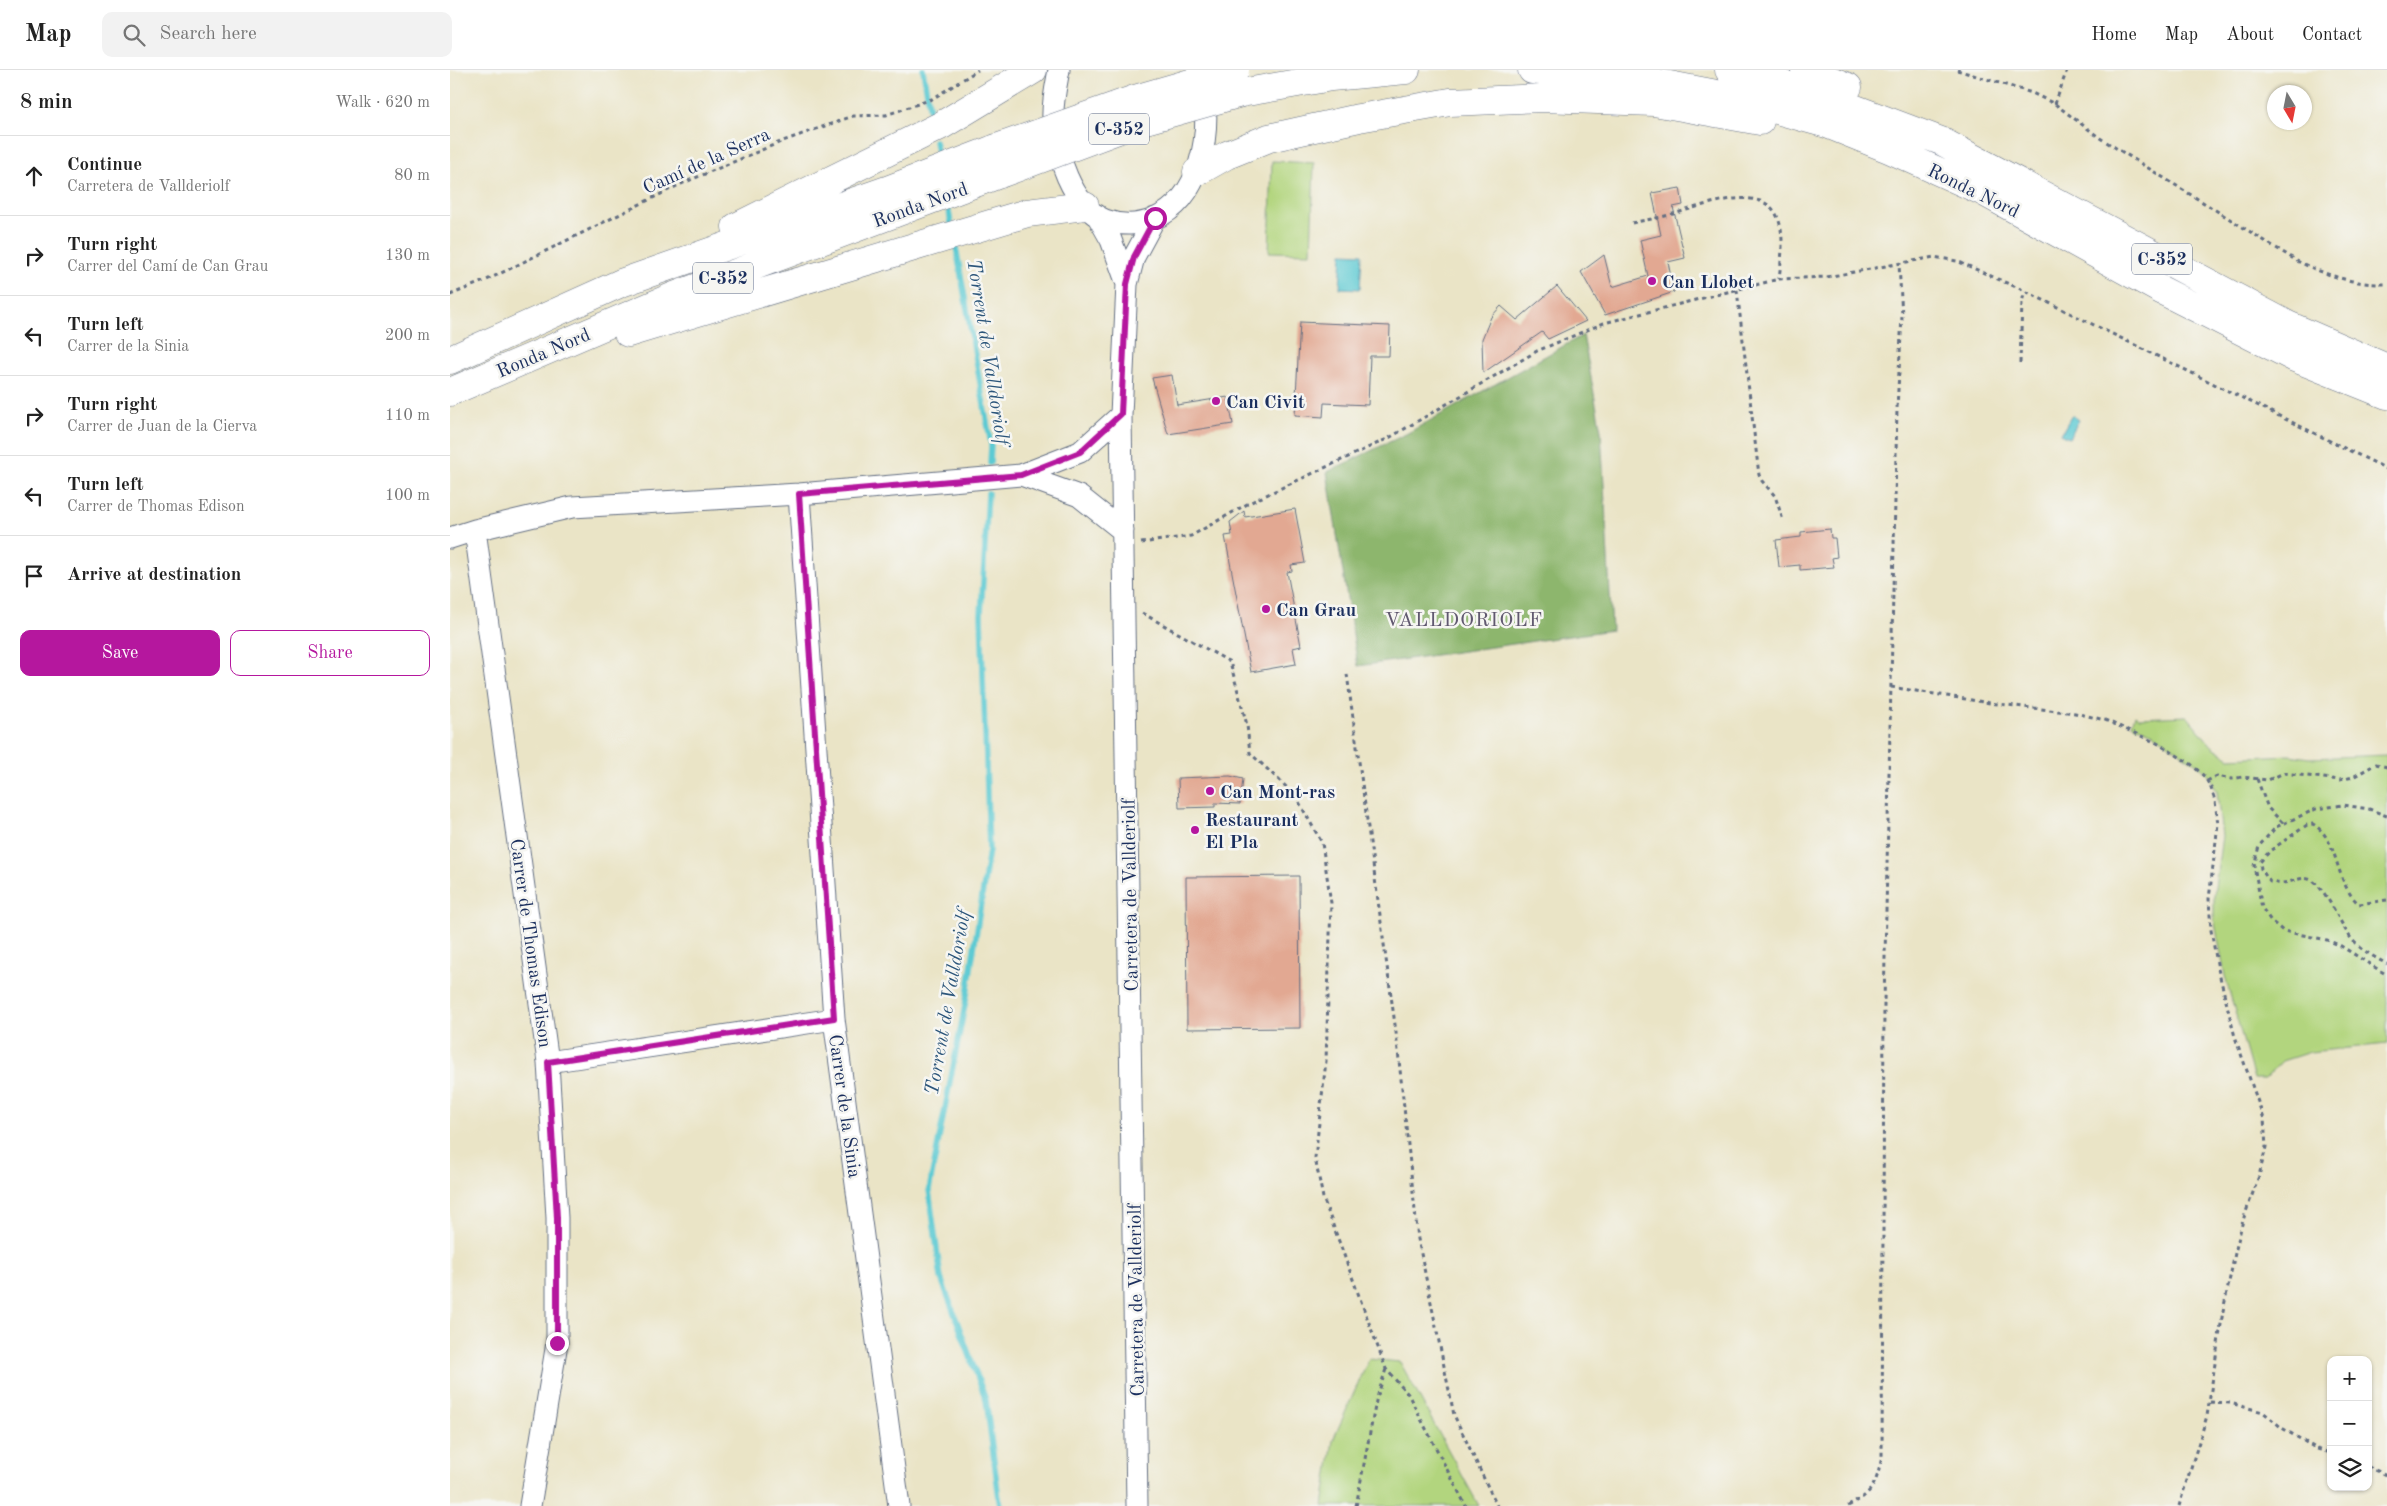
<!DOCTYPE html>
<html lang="en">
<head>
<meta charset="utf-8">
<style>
  :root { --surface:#fff; --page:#f2f2f2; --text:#222; --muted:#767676; --line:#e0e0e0; --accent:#b5179e }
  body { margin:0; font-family:"Old Standard TT",serif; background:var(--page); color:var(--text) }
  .controls { position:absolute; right:15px; bottom:15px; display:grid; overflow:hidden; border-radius:10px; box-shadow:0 1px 4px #0004 }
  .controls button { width:45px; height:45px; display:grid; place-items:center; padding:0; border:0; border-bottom:1px solid var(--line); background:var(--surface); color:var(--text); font:25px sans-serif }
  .compass { position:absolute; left:1817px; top:15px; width:45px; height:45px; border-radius:50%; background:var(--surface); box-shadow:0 1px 4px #0004; rotate:170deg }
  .stop { position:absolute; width:15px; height:15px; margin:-11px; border:4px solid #b5179e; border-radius:50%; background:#fff }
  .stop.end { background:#b5179e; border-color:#fff; box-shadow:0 1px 5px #0008 }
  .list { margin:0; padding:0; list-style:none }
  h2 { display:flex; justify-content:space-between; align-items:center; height:65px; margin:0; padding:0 20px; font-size:21px }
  h2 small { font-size:16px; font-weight:400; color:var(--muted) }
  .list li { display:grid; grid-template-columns:32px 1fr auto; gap:15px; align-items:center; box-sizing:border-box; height:80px; padding:0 20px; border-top:1px solid var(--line) }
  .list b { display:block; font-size:19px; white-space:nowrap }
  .list p { margin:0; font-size:16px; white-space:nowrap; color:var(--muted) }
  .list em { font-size:16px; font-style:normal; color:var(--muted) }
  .actions { display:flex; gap:10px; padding:15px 20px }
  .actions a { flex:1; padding:11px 0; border:1px solid var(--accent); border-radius:10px; text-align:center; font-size:18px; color:var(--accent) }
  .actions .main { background:var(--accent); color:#fff }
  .icon { flex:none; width:28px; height:28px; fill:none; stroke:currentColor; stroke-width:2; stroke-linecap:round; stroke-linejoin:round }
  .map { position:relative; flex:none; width:1937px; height:1436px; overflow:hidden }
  header { display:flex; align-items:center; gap:30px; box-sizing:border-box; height:70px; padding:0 25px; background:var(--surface); border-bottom:1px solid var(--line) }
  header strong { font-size:24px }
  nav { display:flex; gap:28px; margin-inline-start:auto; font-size:18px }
  .search { width:350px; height:45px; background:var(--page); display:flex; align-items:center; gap:12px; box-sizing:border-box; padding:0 18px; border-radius:10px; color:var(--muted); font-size:19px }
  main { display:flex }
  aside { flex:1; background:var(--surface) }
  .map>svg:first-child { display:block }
</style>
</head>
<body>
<header>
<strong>Map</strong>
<div class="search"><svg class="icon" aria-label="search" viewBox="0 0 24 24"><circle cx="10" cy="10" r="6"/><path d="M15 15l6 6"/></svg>Search here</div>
<nav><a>Home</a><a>Map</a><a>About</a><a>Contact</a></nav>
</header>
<main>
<aside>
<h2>8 min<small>Walk · 620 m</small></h2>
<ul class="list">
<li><svg class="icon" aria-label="ahead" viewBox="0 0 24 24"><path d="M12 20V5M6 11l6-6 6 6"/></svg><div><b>Continue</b><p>Carretera de Vallderiolf</p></div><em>80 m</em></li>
<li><svg class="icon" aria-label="right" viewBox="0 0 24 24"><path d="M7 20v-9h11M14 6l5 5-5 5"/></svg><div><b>Turn right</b><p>Carrer del Camí de Can Grau</p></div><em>130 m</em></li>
<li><svg class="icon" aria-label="left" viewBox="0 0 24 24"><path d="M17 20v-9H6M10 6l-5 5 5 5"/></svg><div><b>Turn left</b><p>Carrer de la Sinia</p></div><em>200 m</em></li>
<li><svg class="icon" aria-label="right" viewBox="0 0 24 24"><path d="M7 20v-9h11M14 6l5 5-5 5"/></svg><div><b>Turn right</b><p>Carrer de Juan de la Cierva</p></div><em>110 m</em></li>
<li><svg class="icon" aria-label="left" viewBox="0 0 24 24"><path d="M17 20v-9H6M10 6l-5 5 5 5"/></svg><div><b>Turn left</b><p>Carrer de Thomas Edison</p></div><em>100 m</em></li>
<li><svg class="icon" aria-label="arrive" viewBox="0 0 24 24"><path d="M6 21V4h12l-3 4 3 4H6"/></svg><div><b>Arrive at destination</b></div></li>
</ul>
<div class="actions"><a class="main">Save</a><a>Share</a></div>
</aside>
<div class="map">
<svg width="1937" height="1436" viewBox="0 0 1937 1436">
  <rect width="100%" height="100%" fill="#f6f6f2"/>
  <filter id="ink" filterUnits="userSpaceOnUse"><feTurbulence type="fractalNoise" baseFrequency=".02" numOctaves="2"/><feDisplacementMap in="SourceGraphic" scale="10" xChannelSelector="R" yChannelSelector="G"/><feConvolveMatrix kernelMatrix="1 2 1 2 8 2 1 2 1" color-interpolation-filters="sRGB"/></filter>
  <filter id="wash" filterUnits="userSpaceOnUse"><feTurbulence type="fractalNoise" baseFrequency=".0096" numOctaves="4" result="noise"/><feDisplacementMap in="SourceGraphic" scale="20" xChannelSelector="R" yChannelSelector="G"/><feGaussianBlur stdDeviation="1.12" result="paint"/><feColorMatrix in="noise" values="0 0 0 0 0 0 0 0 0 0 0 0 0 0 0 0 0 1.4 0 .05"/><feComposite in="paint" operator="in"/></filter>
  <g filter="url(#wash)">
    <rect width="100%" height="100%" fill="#eae4c6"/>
    <path fill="#b2d57e" stroke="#66826e" d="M822 91 864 93 861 183 819 182Z
      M1685 645 1689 648 1737 646 1762 676 1780 688 1839 685 1860 688 1937 685V974L1860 982 1832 991 1815 1009H1804L1775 906 1764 848V825L1772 766 1767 722 1760 707 1751 697 1701 662 1682 654Z
      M919 1289 950 1292 1029 1436H873L883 1370Z"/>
    <path fill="#8db66d" stroke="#547266" d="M1133 265 1151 361 1162 560 908 596 877 402 956 364Z"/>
    <path fill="#5dcad3" stroke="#3c7c98" d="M892 183 912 184 910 219 890 218Z
      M1622 345 1629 350 1619 368 1611 364Z"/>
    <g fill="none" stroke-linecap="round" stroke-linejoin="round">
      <path stroke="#5dcad3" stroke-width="5.5" d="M473 0 481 48
        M485 71 487 82
        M499 141 501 154
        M506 177 541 375 540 393
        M538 423 531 545 539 780 517 925 479 1120 491 1208 536 1330 550 1436"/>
    </g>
    <g id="blocks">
      <path fill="#e2a892" d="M1230 118 1233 135 1223 137 1235 188 1218 192 1224 222 1155 245 1131 202 1154 185 1162 217 1198 206 1190 170 1211 165 1202 123Z
        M1107 216 1136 251 1098 269 1092 262 1033 303 1032 269 1041 247 1051 236 1067 250Z
        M850 252 940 256 939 286H920L918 335 874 333 873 347 845 345Z
        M722 305 727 335 778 327 783 354 718 364 702 308Z
        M845 439 855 493 841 495 842 501 837 502 851 576 843 578 846 594 801 602 775 466 782 465 780 452 794 441 795 447Z
        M1380 459 1381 468H1385L1387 487 1382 488 1384 497 1350 500V495L1329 497 1326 470 1351 467V462Z
        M780 706 793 709 790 734 765 733V737L729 738 728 708Z
        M849 806 850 958 737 959 736 807Z"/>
    </g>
  </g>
  <g filter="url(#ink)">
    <use href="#blocks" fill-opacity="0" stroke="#636e82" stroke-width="1"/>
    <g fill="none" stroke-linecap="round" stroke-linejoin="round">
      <g stroke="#636e82" stroke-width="23">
        <path id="minor" d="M609 0C606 16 602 33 603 49 605 82 622 137 655 150 671 156 689 155 704 149 752 128 760 66 754 20
          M647 145 661 170 677 214
          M571 405 629 426 673 461
          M349 424 384 949 449 1436
          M25 460 98 992 107 1148V1273L80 1436
          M0 468 25 460 122 437 349 424 571 405 630 382 671 345
          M98 992 384 949
          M687 1436 671 345 677 214 684 187 705 148"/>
      </g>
      <g stroke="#636e82" stroke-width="29">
        <path id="highway" d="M1082 0 1167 5 1277 26 1377 54 1439 79 1532 121 1711 220 1845 288 1937 325
          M1279 0 1361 22 1491 71 1838 255 1937 298
          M1355 0 1398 17
          M791 23 881 7 956 0
          M747 102 777 85 819 68 909 48 1000 32 1092 28 1204 32 1310 51
          M286 157 492 55 583 0
          M178 263 577 143 635 136
          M0 290 171 213 437 120 544 79
          M0 322 224 226 550 104"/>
      </g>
      <path stroke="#636e82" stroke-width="3" stroke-dasharray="4 4" stroke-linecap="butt" d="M1507 0 1582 23 1605 34 1650 68 1847 191C1876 205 1904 215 1937 214
        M1605 34 1617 0
        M1182 153C1195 150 1209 148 1223 144 1249 137 1309 113 1326 144 1336 162 1331 190 1329 209
        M1287 220 1309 405 1312 411 1325 426 1333 450
        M0 225 37 210 231 114 333 71 403 46 436 45 482 29 528 0
        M1570 293 1572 232 1575 221
        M691 473 741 466 799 433 939 368 1087 281 1154 253 1329 209 1377 207 1484 187 1507 191 1575 221 1937 399
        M692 543 780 592 797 655 800 683 845 725 872 773 881 833 876 991 865 1088 873 1128 936 1299 958 1324 1016 1436
        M897 604 946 962 968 1169 1004 1345 1047 1436
        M1441 617 1540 633 1625 643 1655 650 1707 673 1741 694 1755 707 1761 718 1765 731 1768 754 1759 829 1761 860 1768 899 1785 967 1814 1049 1816 1077 1809 1106 1793 1150 1785 1183 1773 1241 1757 1346 1729 1436
        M1807 709 1818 738 1833 753
        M1757 711 1767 706 1782 709 1792 707 1818 710 1834 703 1890 710 1903 707 1926 694 1937 697
        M1937 746 1919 739 1893 735 1866 739 1826 757 1809 776 1804 796 1812 838 1821 851 1833 861 1877 870 1891 876 1937 905
        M1937 830 1909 834C1883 811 1891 772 1863 754L1857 755 1821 780 1810 792 1811 799 1820 812C1824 812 1828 814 1832 813 1842 813 1851 805 1861 810 1875 817 1890 853 1900 867 1909 879 1924 887 1937 894
        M1760 1332 1780 1333 1813 1342 1832 1358 1867 1379 1881 1383
        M1918 1397 1937 1405
        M906 1436 926 1331 936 1299
        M1398 1436C1424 1423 1426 1413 1432 1387L1434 933 1447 338 1452 246 1449 194"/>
      <use href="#minor" stroke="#fff" stroke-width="21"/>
      <use href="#highway" stroke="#fff" stroke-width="28"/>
      <g stroke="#636e82" stroke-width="29" stroke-linecap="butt">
        <path id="highway-bridge" d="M544 79 685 29 785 0
          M550 104 692 51 791 23"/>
      </g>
      <use href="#highway-bridge" stroke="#fff" stroke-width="28"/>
    </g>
  </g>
  <g fill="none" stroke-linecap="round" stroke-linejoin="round" filter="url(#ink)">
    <path stroke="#b5179e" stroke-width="6" d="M107 1273V1148L98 992 384 948 349 424 571 405 630 382 671 344 677 214 684 187 705 148"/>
  </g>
  <g fill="#b5179e" stroke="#f6f6f2" stroke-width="2">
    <circle cx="1202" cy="211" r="5"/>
    <circle cx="766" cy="331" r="5"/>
    <circle cx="816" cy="539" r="5"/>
    <circle cx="760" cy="721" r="5"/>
    <circle cx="745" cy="760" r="5"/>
  </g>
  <g text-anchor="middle" stroke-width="5" stroke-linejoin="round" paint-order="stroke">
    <g fill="#f6f6f2" stroke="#5d6b8a" stroke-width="1">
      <rect x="639" y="43.5" width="60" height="31" rx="4"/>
      <rect x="1682" y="173.5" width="60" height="31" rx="4"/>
      <rect x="243" y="192.5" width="60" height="31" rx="4"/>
    </g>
    <g font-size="18" font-weight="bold" fill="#1b2f5e">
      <text x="669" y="65">C-352</text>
      <text x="1712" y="195">C-352</text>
      <text x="273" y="214">C-352</text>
    </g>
    <g font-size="19" fill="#1b2f5e" stroke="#f6f6f2">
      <text transform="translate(256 90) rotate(-24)" y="7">Camí de la Serra</text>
      <text transform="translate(1524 120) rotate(26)" y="7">Ronda Nord</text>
      <text transform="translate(470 134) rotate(-20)" y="7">Ronda Nord</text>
      <text transform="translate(93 282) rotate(-23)" y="7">Ronda Nord</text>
      <text transform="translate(679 825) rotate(-91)" y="7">Carretera de Vallderiolf</text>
      <text transform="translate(82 873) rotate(82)" y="7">Carrer de Thomas Edison</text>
      <text transform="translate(396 1036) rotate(82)" y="7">Carrer de la Sinia</text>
      <text transform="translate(685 1230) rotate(-91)" y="7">Carretera de Vallderiolf</text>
    </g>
    <g font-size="19" font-weight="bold" fill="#1b2f5e" stroke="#f6f6f2" text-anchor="start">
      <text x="1212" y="218">Can Llobet</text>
      <text x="776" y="338">Can Civit</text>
      <text x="826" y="546">Can Grau</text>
      <text x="770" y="728">Can Mont-ras</text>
      <text x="755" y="756">Restaurant<tspan x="755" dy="22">El Pla</tspan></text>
    </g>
    <g font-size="20" font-style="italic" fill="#2c567b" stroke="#f6f6f2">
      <text transform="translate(539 282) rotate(81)" y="7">Torrent de Valldoriolf</text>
      <text transform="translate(497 932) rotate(-80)" y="7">Torrent de Valldoriolf</text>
    </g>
    <g font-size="20" letter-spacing="1" fill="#615970" stroke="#f6f6f2">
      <text x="1014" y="556">VALLDORIOLF</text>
    </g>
  </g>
</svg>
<div class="controls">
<button>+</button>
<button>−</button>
<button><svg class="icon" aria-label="layers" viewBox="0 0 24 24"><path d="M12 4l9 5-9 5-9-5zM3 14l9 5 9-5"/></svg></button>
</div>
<svg class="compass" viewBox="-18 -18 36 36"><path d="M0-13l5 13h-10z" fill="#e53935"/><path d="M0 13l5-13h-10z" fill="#767676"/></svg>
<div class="stop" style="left:705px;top:148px"></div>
<div class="stop end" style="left:107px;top:1273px"></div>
</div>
</main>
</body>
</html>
